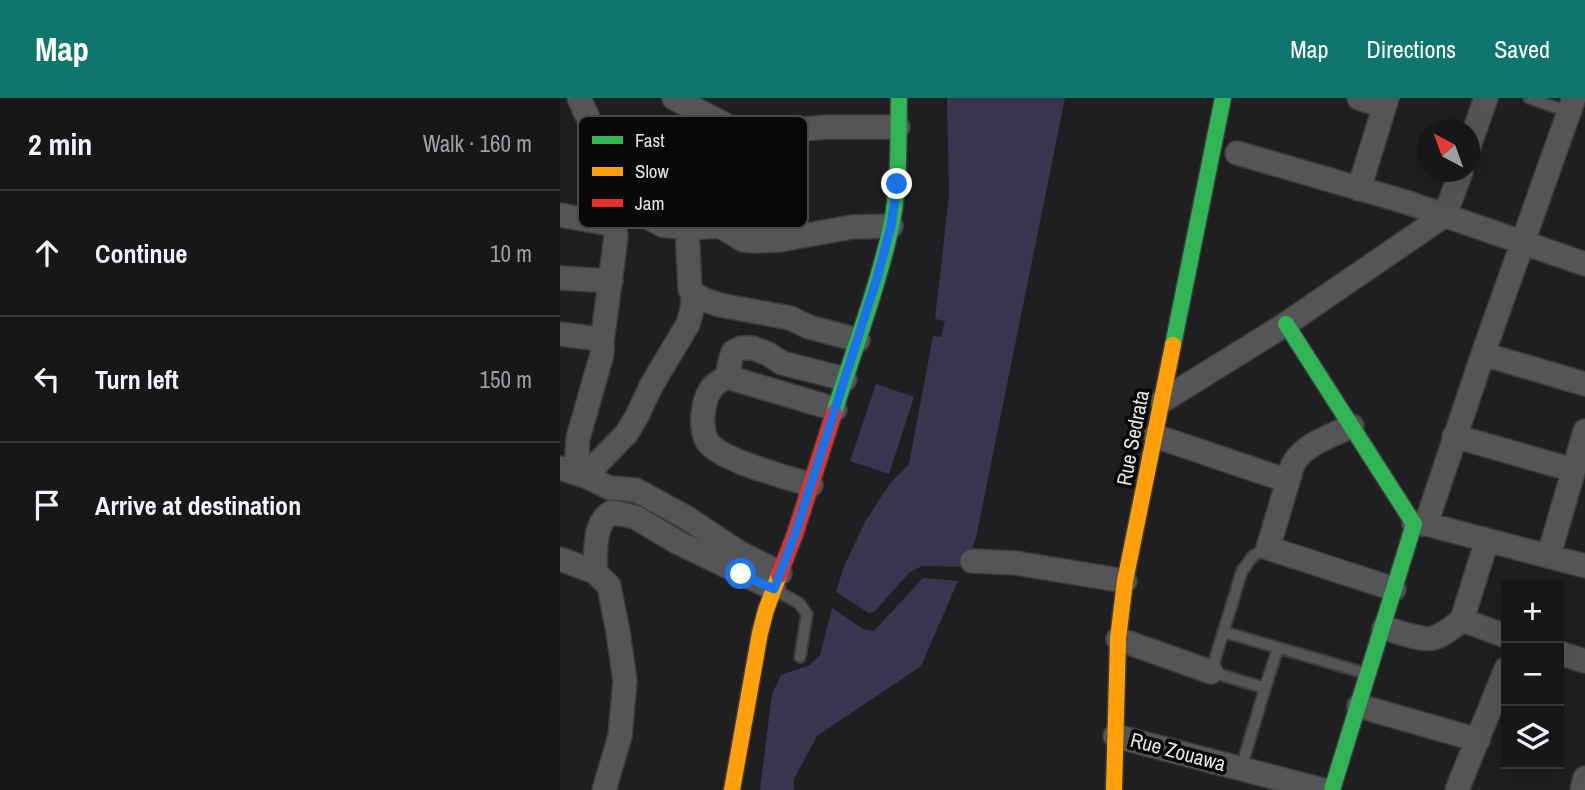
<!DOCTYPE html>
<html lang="en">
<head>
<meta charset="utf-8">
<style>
  :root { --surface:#171618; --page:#201f21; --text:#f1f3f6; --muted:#9e9fa2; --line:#363537; --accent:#0f766e }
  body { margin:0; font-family:"Archivo Narrow",sans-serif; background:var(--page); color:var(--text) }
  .controls { position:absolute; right:21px; bottom:21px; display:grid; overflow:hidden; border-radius:0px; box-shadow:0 7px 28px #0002 }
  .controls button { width:63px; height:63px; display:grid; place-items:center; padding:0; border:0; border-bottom:2px solid var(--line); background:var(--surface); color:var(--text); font:35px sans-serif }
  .compass { position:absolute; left:857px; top:21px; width:63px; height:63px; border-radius:50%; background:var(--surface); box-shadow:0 7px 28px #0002; rotate:319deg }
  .stop { position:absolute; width:21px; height:21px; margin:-16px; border:5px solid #1a73e8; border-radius:50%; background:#fff }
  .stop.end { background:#1a73e8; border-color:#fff; box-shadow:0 2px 7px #0008 }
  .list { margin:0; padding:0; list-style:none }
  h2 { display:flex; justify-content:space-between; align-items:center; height:91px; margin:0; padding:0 28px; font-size:30px }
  h2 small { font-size:23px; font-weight:400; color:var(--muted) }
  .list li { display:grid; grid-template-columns:46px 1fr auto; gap:21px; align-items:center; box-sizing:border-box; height:126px; padding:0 28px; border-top:2px solid var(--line) }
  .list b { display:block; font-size:26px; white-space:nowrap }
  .list em { font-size:23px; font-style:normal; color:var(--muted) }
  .icon { flex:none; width:38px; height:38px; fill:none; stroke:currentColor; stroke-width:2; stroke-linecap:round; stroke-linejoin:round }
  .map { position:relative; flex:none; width:1025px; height:692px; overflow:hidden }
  header { display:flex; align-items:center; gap:42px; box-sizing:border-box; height:98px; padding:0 35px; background:var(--accent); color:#fff }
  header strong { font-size:33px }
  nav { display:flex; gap:38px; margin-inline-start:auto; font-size:24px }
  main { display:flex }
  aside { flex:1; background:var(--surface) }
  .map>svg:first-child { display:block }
</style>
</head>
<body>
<header>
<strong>Map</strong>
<nav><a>Map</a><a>Directions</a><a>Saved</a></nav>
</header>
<main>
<aside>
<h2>2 min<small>Walk · 160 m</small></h2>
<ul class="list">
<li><svg class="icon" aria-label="ahead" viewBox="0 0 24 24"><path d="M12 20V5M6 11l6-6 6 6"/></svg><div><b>Continue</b></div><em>10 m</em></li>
<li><svg class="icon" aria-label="left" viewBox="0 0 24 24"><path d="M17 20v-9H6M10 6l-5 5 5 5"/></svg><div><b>Turn left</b></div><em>150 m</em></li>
<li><svg class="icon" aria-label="arrive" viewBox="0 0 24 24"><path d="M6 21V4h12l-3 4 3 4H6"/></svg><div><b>Arrive at destination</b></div></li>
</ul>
</aside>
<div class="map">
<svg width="1025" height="692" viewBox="0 0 1025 692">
  <rect width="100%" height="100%" fill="#1f1e20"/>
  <path fill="#3b344e" d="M387 0H505L416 440 405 469 362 468 350 474 314 514 309 515 276 494 284 468 306 422 331 384 349 366 373 238 381 239 385 223 375 221 389 98Z
    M316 286 354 299 329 376 290 363Z
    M363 480 398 483 361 568 257 638 234 681V692H200L212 596 221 577 250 567 260 557 272 510 303 531 314 533Z"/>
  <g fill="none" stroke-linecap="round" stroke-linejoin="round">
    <g stroke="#3c3b3e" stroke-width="14">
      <path id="lane" d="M969 0 1009 14
        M215 492 239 505 247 516 240 559
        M664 534 805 575
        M705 590 718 550
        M681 671 705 590 651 574 682 473 693 458 708 450"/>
    </g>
    <g stroke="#3c3b3e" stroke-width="26">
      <path id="street" d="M19 0 37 40 84 117 102 127 127 130 160 128 183 142 196 143 220 142 292 129 331 128
        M114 0 177 33 206 34 267 29H338
        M799 0 824 8
        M909 48 926 0
        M677 55 846 104 1025 166
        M799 91 827 0
        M0 117 50 126 55 132 56 139 42 244
        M127 130 130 191 133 196 145 202 160 207 230 220 249 229 298 242
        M196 143 206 121 209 97 206 34
        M0 180 51 183
        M0 236 31 240 42 244V256L18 340 16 375
        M923 256 1025 286
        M169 278C153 286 147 292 144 310 142 319 142 334 147 343 160 363 227 379 251 387
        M602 303 726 226 885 117 901 74
        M275 311 174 281 169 278V267L173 254 181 250H193L208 256 222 265 285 281
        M792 328C769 339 746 345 733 366L708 450 834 491
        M595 338 728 383
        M894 338 1013 372
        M0 370 25 378 50 390 76 392 127 420 180 455 220 475
        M25 378 67 335 77 318 91 288 128 226 132 212 133 196
        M854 426H866L1025 468
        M866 426 923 256 1014 0
        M989 457 1025 333
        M0 461 35 474 49 488 58 534 65 583 60 638 44 692
        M412 463 456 465 565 483
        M35 474C36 455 33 424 52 414L75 419 117 444 214 491
        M902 522 927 442
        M824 530C836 533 861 543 873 540 884 537 893 529 902 522L946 538
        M558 541 651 574
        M999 555 1025 563
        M799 608 918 642
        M555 638 763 692
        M897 692 946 571
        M1022 692 1025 680"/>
    </g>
    <g stroke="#3c3b3e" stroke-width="19">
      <path id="fast" d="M726 226 854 426 772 692
        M613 247 663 0
        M274 315C293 254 317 192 331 129 340 87 338 43 339 0"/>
    </g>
    <g stroke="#3c3b3e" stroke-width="19">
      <path id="slow" d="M172 692 200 535 206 512 219 477
        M554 692 558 541 565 483 613 247"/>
    </g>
    <g stroke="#3c3b3e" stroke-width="19">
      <path id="jam" d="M219 477 235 436 274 315"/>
    </g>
    <use href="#lane" stroke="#555557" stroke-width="10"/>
    <use href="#street" stroke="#555557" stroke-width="23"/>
    <use href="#fast" stroke="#30b455" stroke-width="16"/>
    <use href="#slow" stroke="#ff9f0a" stroke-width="16"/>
    <use href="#jam" stroke="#e5322d" stroke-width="16"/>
  </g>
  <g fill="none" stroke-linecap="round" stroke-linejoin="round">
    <path stroke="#1a73e8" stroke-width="9" d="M181 476 214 491 235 436 317 180 331 128 337 86"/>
  </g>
  <g text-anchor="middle" stroke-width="7" stroke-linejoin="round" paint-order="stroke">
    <g font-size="21" fill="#e2e1e4" stroke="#080809">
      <text transform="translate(573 340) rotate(-79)" y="7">Rue Sedrata</text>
      <text transform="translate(618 654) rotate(15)" y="7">Rue Zouawa</text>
    </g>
  </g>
  <rect x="18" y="18" width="230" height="112" rx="10" fill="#080809" stroke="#49494b" stroke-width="2"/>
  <rect x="32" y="38" width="31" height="8" fill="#30b455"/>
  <rect x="32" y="69" width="31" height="9" fill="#ff9f0a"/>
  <rect x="32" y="101" width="31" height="8" fill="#e5322d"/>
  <g font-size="19" fill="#e2e1e4">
    <text x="75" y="49">Fast</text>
    <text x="75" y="80">Slow</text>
    <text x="75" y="112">Jam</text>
  </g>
</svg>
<div class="controls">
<button>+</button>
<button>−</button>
<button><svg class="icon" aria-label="layers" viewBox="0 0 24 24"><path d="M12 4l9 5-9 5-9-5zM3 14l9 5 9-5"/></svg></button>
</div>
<svg class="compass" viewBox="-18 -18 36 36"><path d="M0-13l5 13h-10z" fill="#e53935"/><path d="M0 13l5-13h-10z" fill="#9e9fa2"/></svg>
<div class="stop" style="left:181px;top:476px"></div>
<div class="stop end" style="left:337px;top:86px"></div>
</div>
</main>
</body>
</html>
